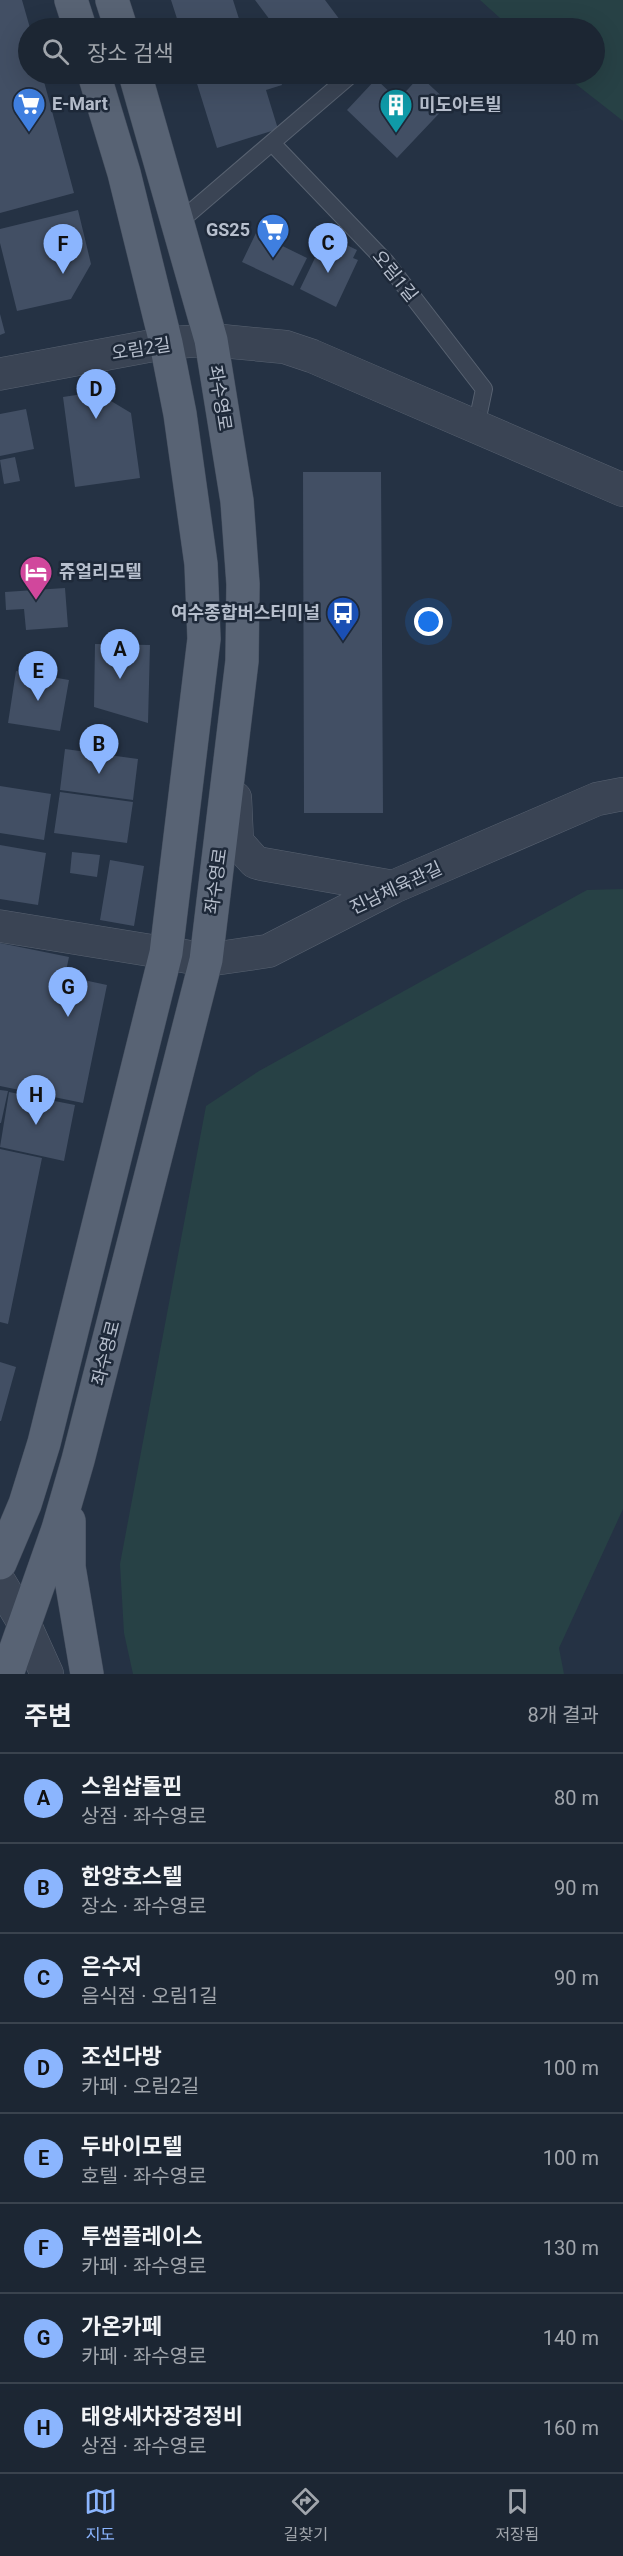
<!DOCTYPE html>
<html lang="ko">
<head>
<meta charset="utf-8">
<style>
  :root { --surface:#1c2633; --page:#29323f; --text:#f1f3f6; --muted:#a0a5ac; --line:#3a434e; --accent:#8bb5fe }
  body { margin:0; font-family:Roboto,"Noto Sans KR",sans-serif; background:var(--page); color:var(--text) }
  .you { position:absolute; left:429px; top:622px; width:21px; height:21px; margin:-15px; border:4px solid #fff; border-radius:50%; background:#1a73e8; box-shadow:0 0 0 9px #1a73e833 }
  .badge { display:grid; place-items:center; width:39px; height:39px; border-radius:50%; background:var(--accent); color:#111; font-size:20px; font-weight:700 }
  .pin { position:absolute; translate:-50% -50px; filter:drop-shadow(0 2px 3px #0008) }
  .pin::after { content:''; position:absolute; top:32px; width:21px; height:18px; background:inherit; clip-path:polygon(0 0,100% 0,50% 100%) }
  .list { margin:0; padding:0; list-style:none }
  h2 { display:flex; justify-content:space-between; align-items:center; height:78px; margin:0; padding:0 24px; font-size:26px }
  h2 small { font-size:20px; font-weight:400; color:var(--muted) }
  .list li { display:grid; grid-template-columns:39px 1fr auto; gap:18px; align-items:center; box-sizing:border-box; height:90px; padding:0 24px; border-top:2px solid var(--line) }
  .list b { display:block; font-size:22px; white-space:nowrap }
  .list p { margin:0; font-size:20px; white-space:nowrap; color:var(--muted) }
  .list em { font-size:20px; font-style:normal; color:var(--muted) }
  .icon { flex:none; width:33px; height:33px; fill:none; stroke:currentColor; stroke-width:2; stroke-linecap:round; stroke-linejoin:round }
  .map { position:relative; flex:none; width:623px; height:1674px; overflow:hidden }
  .search { position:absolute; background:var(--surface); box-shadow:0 6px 24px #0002; left:18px; right:18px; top:18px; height:66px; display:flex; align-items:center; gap:15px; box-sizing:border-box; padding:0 21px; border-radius:33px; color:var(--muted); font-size:22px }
  .sheet { height:798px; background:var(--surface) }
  nav { display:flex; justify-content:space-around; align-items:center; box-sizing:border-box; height:84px; border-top:2px solid var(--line); background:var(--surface); font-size:16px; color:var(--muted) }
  nav a { display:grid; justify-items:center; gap:3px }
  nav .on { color:var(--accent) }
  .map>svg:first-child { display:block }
</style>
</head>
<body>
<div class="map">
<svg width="623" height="1674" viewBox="0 0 623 1674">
  <rect width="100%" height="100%" fill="#253244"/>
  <path fill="#274145" d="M480 0H623V121L563 74H594V28H511Z
    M623 889V1509L559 1648 564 1674H133L124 1633 120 1564 206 1106 259 1071 587 890Z"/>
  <path fill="#424f64" d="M0 0H22L30 28 28 74H42L74 193 0 213Z
    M171 0H233L240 22 252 18 255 28H180Z
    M255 0H325L346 28H276Z
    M194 74H279L282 85 266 90 278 129 217 148Z
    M420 76 449 103 397 158 347 110 376 79 398 100Z
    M78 210 91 264 71 299 17 311 0 243V229Z
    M256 233 307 258 293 286 242 262Z
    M326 235 357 250 353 258 358 260 336 307 300 289Z
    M0 314 5 333 0 335Z
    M96 392 131 413 140 478 75 487 63 397Z
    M26 409 34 449 0 456V414Z
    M15 457 20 481 4 484 0 460Z
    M303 472H381L383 813H304Z
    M65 588 68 627 26 630 24 609 6 610 5 592Z
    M95 644 150 645 148 723 94 707Z
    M16 671 69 680 60 731 8 723Z
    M65 749 138 759 133 800 60 790Z
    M0 786 51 794 44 840 0 833Z
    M60 792 133 802 127 843 54 833Z
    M0 845 46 853 38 905 0 899Z
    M72 852 100 855 97 877 70 873Z
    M110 860 144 866 134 926 100 920Z
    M0 943 69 957 65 976 107 985 83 1103 0 1086Z
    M0 1090 8 1091 1 1123H0Z
    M9 1092 75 1105 64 1161 0 1147Z
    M0 1149 42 1158 8 1324 0 1322Z
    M0 1362 16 1367 1 1421H0Z"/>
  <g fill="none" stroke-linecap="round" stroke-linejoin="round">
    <g stroke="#586271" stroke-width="18">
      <path id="service" d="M272 143 386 262 484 389 476 427
        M178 223 352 74"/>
    </g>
    <g stroke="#586271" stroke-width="33">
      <path id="minor" d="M0 374 166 343 211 340
        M0 926 166 953"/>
    </g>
    <g stroke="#586271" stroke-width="34">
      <path id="tertiary" d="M211 340 285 347 312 356 623 490
        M235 798 237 842 255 862 262 864 393 887
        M166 953 206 960 268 951 393 887 597 799 623 794
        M0 1583 24 1623 47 1674"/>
    </g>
    <g stroke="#434d5d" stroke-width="34">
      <path id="primary" d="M71 0 80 28
        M112 0 121 28
        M69 1521V1567L87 1674
        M0 1563 25 1504 44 1443 166 953 204 639 201 564 180 414 166 343 124 173 94 74
        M7 1674 58 1529 78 1460 206 960 242 661 243 584 237 501 211 340 135 74"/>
    </g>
    <use href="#service" stroke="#3a4454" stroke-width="16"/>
    <use href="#minor" stroke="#3a4454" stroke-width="32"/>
    <use href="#tertiary" stroke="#3a4454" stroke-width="33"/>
    <use href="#primary" stroke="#586374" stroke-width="33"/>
  </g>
  <defs>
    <g id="supermarket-pin" transform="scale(1.725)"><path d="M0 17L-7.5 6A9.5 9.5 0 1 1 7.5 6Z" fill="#3f7fe0" stroke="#1e2939"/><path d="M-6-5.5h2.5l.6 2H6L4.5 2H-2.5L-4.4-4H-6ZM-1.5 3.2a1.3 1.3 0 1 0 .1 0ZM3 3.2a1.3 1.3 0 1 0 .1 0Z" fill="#fff"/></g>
    <g id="building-pin" transform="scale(1.725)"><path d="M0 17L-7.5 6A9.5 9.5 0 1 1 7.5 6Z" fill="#0f9aa8" stroke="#1e2939"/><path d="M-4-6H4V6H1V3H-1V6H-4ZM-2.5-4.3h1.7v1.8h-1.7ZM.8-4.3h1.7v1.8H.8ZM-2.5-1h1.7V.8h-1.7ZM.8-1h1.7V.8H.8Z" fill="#fff"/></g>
    <g id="hotel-pin" transform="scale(1.725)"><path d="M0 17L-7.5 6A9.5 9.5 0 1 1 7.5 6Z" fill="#d1479c" stroke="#1e2939"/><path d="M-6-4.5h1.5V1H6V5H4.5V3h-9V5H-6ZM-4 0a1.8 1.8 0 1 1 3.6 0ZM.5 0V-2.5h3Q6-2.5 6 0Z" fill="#fff"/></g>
    <g id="bus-pin" transform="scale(1.725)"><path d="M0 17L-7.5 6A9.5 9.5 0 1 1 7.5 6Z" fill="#1a4fb4" stroke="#1e2939"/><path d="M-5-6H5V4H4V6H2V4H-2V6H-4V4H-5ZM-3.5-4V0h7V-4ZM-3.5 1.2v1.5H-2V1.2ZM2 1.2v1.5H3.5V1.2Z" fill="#fff"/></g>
  </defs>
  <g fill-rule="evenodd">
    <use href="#supermarket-pin" x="29" y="104"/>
    <use href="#building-pin" x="396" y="105"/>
    <use href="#supermarket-pin" x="273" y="230"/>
    <use href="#hotel-pin" x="36" y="572"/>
    <use href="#bus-pin" x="343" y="613"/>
  </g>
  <g text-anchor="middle" stroke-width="5" stroke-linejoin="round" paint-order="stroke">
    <g font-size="18" font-weight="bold" fill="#b7bfcd" stroke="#1e2939" text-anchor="start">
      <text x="52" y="110">E-Mart</text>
      <text x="419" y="111">미도아트빌</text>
      <text x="250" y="236" text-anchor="end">GS25</text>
      <text x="59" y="578">쥬얼리모텔</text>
      <text x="320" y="619" text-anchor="end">여수종합버스터미널</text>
    </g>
    <g font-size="18" fill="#b7bfcd" stroke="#1e2939">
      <text transform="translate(395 276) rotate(51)" y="6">오림1길</text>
      <text transform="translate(141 349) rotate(-9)" y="6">오림2길</text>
      <text transform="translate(220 398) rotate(81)" y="6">좌수영로</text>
      <text transform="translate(216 881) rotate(-82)" y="6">좌수영로</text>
      <text transform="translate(396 888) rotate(-25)" y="6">진남체육관길</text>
      <text transform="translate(106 1353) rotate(-76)" y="6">좌수영로</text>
    </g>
  </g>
</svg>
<div class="you"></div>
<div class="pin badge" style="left:120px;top:679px">A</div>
<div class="pin badge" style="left:99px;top:774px">B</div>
<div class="pin badge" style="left:328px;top:273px">C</div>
<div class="pin badge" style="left:96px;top:419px">D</div>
<div class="pin badge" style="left:38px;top:701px">E</div>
<div class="pin badge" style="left:63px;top:274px">F</div>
<div class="pin badge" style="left:68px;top:1017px">G</div>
<div class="pin badge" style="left:36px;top:1125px">H</div>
<div class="search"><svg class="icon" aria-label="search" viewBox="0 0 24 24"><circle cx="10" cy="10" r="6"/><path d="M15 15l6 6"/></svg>장소 검색</div>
</div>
<section class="sheet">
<h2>주변<small>8개 결과</small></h2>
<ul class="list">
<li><span class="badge">A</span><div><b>스윔샵돌핀</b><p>상점 · 좌수영로</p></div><em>80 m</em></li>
<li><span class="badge">B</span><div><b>한양호스텔</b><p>장소 · 좌수영로</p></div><em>90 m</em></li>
<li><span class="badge">C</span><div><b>은수저</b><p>음식점 · 오림1길</p></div><em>90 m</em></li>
<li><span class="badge">D</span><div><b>조선다방</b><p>카페 · 오림2길</p></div><em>100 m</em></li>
<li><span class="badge">E</span><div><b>두바이모텔</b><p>호텔 · 좌수영로</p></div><em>100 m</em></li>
<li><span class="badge">F</span><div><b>투썸플레이스</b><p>카페 · 좌수영로</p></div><em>130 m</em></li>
<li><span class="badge">G</span><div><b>가온카페</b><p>카페 · 좌수영로</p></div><em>140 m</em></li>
<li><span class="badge">H</span><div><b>태양세차장경정비</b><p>상점 · 좌수영로</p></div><em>160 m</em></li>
</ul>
</section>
<nav>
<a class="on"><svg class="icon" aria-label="map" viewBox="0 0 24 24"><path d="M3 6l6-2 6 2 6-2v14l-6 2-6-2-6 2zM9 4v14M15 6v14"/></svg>지도</a>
<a><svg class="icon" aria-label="directions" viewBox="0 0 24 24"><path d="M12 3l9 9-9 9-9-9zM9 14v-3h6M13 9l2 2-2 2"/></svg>길찾기</a>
<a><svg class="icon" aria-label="saved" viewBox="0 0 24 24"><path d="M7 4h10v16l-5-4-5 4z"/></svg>저장됨</a>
</nav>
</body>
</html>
